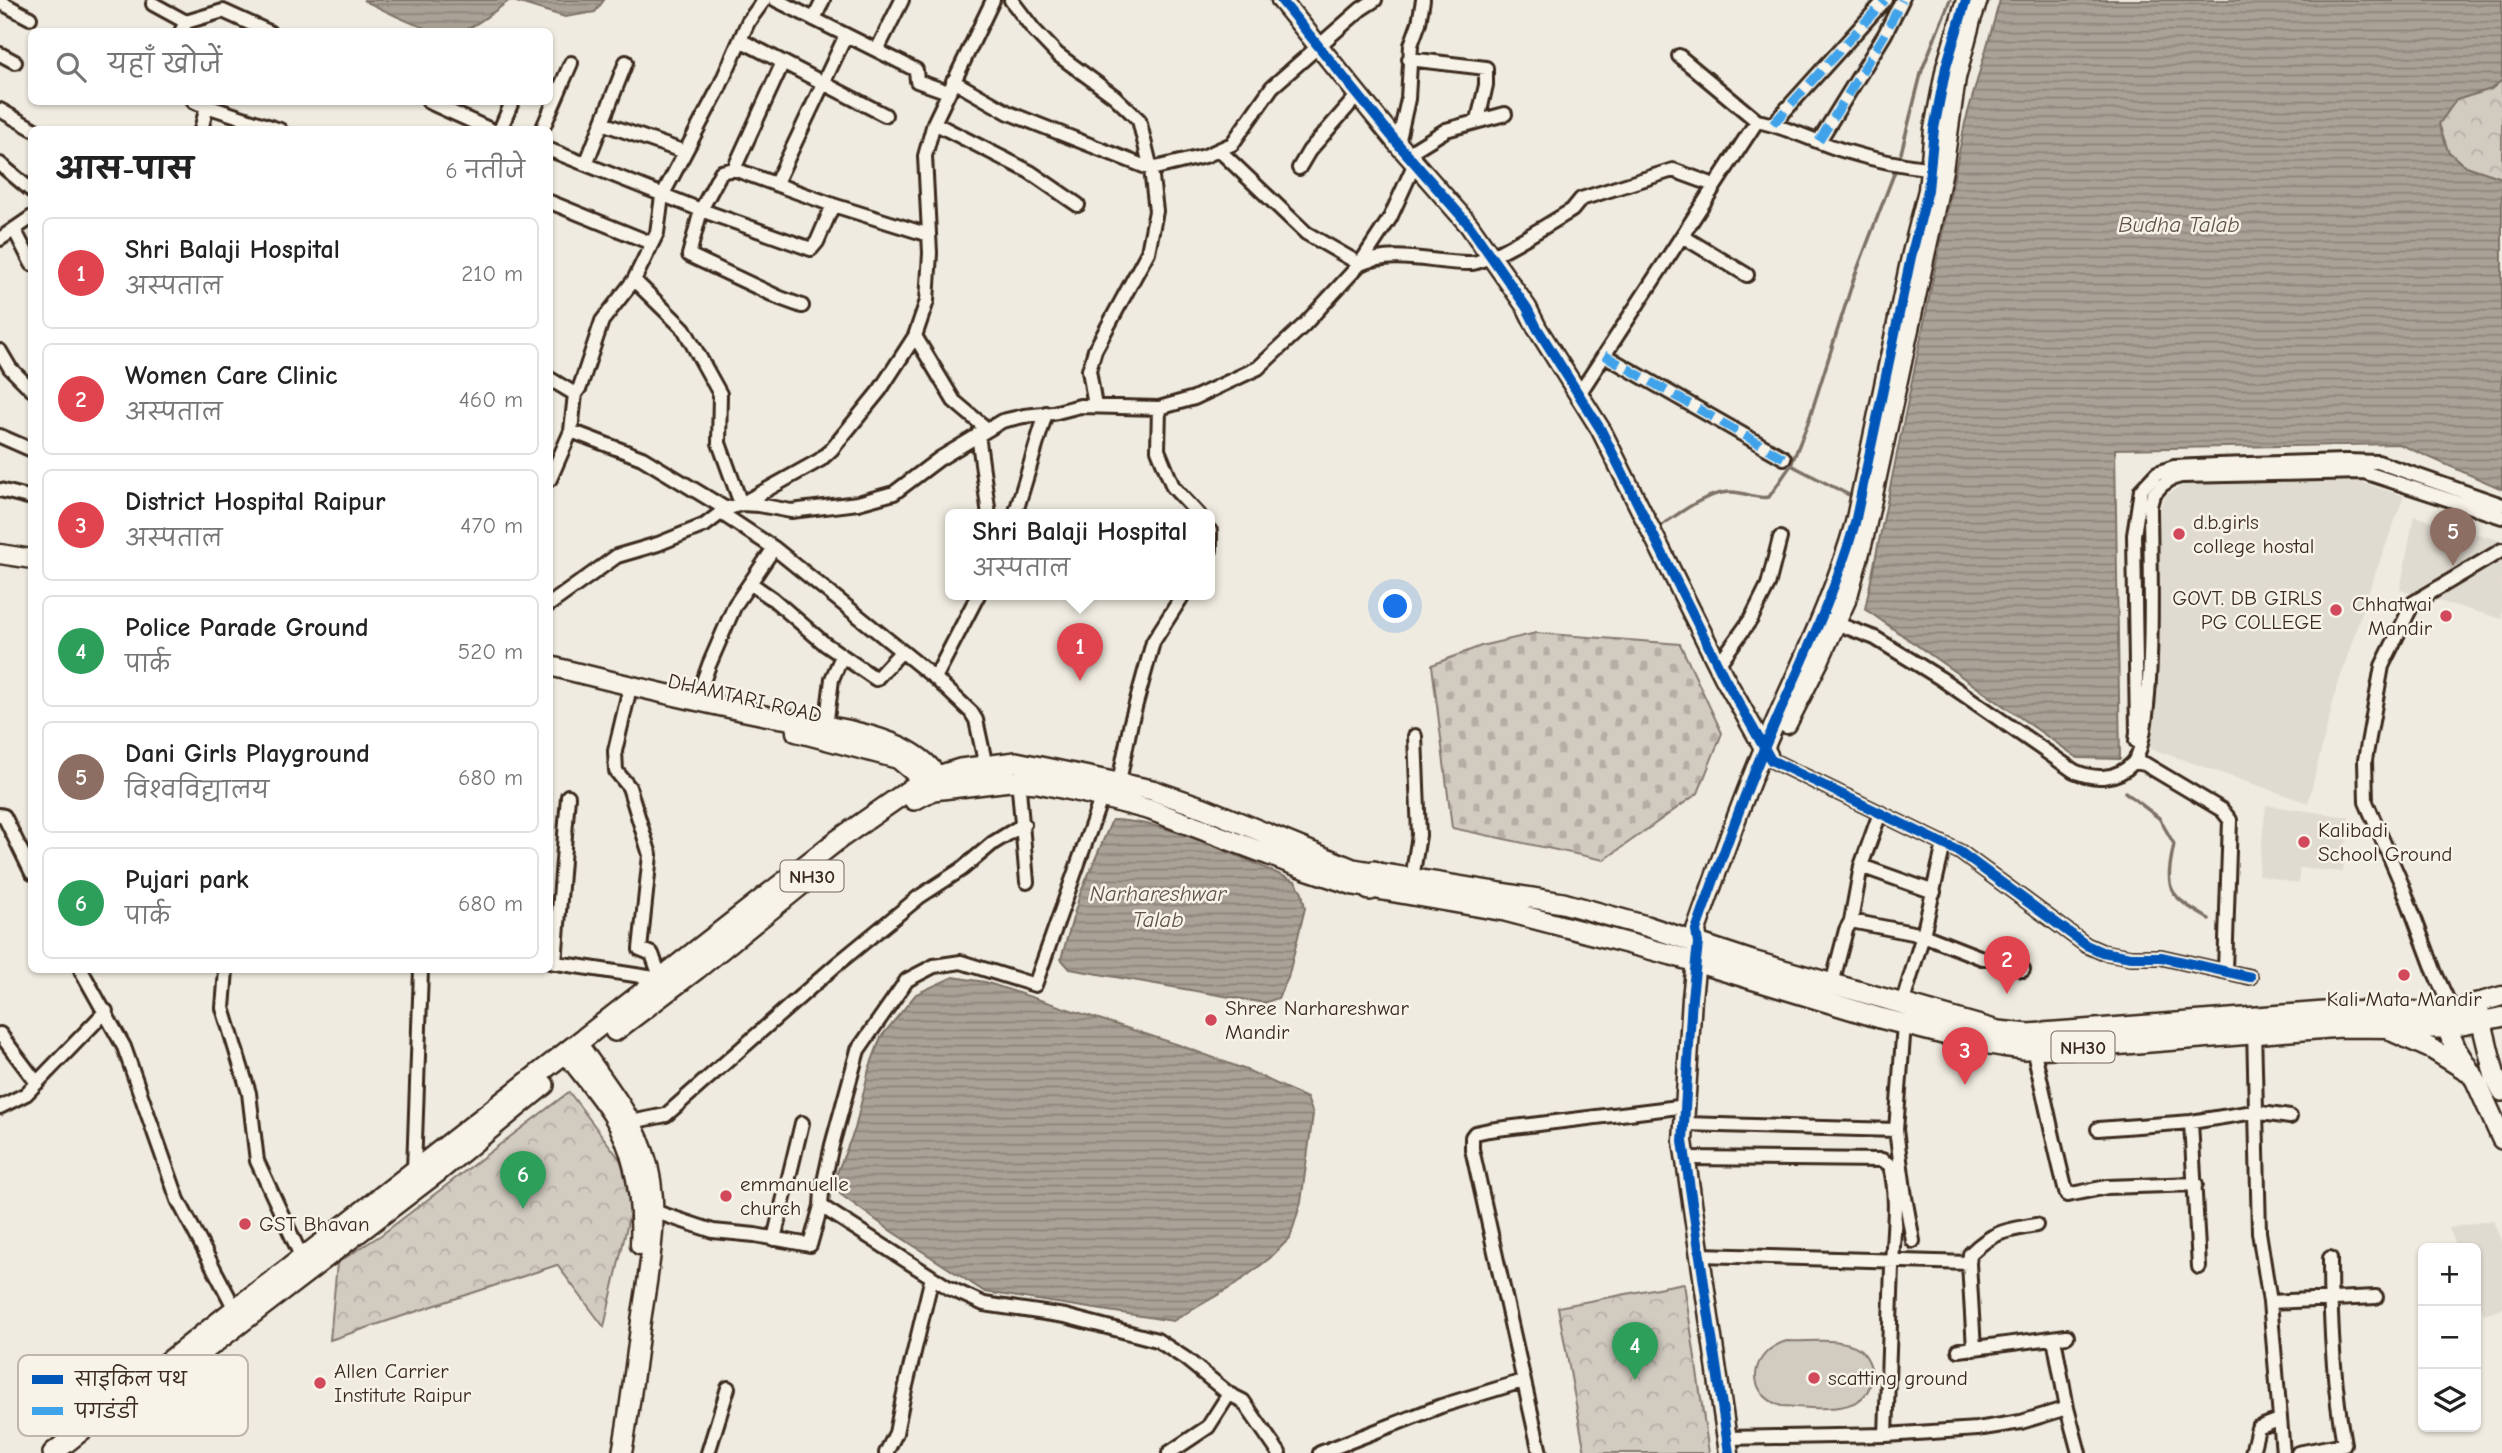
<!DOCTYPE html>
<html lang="hi">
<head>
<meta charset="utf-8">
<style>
  :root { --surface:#fff; --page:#f6f6f6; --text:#222; --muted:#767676; --line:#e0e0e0; --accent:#d1495b }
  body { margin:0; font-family:"Comic Neue","Playpen Sans Deva",sans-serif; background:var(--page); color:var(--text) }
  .controls { position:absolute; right:21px; bottom:21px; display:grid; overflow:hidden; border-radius:10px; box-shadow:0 2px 5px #0004 }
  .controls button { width:63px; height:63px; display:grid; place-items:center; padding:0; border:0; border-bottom:2px solid var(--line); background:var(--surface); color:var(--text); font:35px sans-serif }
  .you { position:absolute; left:1396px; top:607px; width:24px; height:24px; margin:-18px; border:5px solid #fff; border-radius:50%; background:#1a73e8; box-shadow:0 0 0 10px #1a73e833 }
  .badge { display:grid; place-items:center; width:46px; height:46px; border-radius:50%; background:var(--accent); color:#fff; font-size:23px; font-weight:700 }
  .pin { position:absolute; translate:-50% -58px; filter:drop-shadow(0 2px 4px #0008) }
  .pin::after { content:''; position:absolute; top:37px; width:24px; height:21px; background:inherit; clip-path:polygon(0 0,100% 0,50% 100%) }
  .popup { position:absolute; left:945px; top:509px; width:270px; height:91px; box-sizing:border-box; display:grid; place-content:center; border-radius:10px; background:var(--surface); filter:drop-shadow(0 2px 5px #0005); font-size:23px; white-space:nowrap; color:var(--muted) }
  .popup b { font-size:26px; color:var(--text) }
  .popup::after { content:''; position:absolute; left:50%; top:100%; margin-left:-14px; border:14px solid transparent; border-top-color:var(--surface) }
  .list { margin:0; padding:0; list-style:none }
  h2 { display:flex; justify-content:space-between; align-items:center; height:91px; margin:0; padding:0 28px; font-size:30px }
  h2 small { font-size:23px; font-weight:400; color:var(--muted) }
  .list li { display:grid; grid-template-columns:46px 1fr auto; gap:21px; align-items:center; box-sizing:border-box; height:112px; margin:0 14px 14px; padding:0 14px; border:2px solid var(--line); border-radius:10px }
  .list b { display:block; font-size:26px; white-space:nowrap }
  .list p { margin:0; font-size:23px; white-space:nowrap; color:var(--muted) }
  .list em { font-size:23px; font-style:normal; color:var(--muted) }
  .icon { flex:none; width:38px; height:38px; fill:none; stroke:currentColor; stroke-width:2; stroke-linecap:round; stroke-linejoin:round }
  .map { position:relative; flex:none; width:2502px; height:1453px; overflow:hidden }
  .search { position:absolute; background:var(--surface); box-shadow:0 2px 5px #0004; left:28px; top:28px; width:525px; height:77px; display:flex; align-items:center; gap:18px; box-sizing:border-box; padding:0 24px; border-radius:10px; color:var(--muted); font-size:26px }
  .panel { position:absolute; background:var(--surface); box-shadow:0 2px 5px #0004; left:28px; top:126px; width:525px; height:847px; border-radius:10px }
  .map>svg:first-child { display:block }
</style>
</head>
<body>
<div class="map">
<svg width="2502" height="1453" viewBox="0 0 2502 1453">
  <defs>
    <pattern id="forest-crowns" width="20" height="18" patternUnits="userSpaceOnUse" patternTransform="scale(1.75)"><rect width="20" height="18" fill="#d1cbc0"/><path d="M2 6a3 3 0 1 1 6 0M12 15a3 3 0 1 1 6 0" fill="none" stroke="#b4aea5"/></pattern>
    <pattern id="cemetery-stones" width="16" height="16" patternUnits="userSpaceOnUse" patternTransform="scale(1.75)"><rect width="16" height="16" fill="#d1cbc0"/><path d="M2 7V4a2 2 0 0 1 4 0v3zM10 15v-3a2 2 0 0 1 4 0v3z" fill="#b4aea5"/></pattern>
    <pattern id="water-rules" width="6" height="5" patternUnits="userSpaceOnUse" patternTransform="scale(1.75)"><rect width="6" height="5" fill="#aaa296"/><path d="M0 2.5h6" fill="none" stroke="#8c847a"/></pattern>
  </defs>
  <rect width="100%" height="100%" fill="#efebe0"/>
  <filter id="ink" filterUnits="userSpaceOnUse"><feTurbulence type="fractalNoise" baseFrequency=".0143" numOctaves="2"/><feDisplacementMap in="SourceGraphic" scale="14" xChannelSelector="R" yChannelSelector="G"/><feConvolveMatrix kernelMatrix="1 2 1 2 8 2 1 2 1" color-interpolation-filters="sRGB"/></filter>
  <g filter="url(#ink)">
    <path fill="#e0dbd0" d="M2357 481 2404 496 2368 593 2335 694 2308 803 2149 748 2160 507 2165 496 2184 484Z
      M2414 516 2502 541V619L2400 590Z
      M2266 805 2349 817 2343 872 2299 868V884L2258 875Z
      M2493 1220 2502 1243V1308L2484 1314 2476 1295V1248H2457L2449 1228Z"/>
    <path fill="#d1cbc0" stroke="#867a6f" stroke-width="2" d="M1787 1341C1807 1342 1833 1338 1852 1345 1862 1348 1869 1359 1871 1369 1877 1420 1811 1407 1781 1406 1743 1392 1751 1351 1787 1341Z"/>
    <path fill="url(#forest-crowns)" stroke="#867a6f" stroke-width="2" d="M2502 80V178L2463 165 2448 151 2439 124 2456 100 2491 89Z
      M569 1092 637 1182 604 1327 557 1265 330 1340 337 1263 381 1235Z
      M1684 1283 1709 1453H1585L1558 1307Z"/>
    <path fill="url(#cemetery-stones)" stroke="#867a6f" stroke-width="2" d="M1536 633 1680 644 1722 733 1698 793 1604 860 1452 828 1432 665 1481 646Z"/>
    <path fill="url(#water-rules)" stroke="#7e7266" stroke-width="2" d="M363 0H510C496 10 480 23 465 30 439 42 387 11 363 0Z
      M510 0H604L595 12 565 17Z
      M2000 0H2502V80L2491 89 2456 100 2439 124 2448 151 2463 165 2502 178V489L2399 444 2115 449 2120 759 2078 758 1865 609 1965 123Z
      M1112 820C1172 821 1240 858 1295 881L1302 892 1305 908 1288 978 1278 998 1264 1003 1070 969 1061 959 1080 894Z
      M953 977 985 982 1179 1045 1249 1071 1307 1098 1313 1114 1301 1202 1290 1238 1270 1258 1235 1285 1173 1321 985 1292 891 1231 840 1194 836 1175 855 1129 869 1069 881 1037 916 994Z"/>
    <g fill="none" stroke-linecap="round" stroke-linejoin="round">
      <path stroke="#7e7266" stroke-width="3.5" d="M1901 153 1922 70 1950 0
        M1791 465 1849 495
        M1659 527C1680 513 1704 493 1730 492 1743 491 1756 500 1769 497L1791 465 1808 423 1854 278 1895 171
        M2125 792 2159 818 2174 844C2164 891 2168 895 2209 919"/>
      <g stroke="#3b2a1e" stroke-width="18">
        <path id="street" d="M776 0 916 70 917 81 948 92
          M1011 0 1034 30 1057 54 1114 96 1139 120 1151 169 1156 211 1148 252 1095 350 1089 370 1095 406
          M0 2 30 18
          M153 4 186 22 181 32
          M814 19 823 0
          M186 22 223 11 269 32
          M740 40 885 115
          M877 50 902 0
          M0 54 15 62
          M1679 56 1757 121
          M1409 59 1486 68V85L1478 120
          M953 81 1009 113 1151 169 1205 156 1232 144 1272 87 1361 9 1375 0
          M194 102 280 130
          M429 102 491 130
          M0 110 35 130
          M602 123 685 152
          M934 123 1030 172 1078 205
          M1773 124 1885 0
          M201 130 207 106
          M500 130 512 102
          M542 130 571 63
          M1819 141 1885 34 1902 0
          M1398 144 1408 99 1411 45 1419 23 1423 0
          M550 150 701 210 721 172 734 169 833 205 929 235
          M1219 150 1306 233 1360 264 1390 218 1415 163
          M1407 154 1446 130 1505 114
          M0 164 32 191
          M586 164 626 62
          M1299 168 1309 151 1358 95
          M734 169 783 62
          M776 183 846 35
          M550 202 651 243
          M14 229 32 264
          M1682 236 1747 275
          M0 239 32 217
          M634 280 657 233 662 196 719 88 748 22 764 0
          M802 306 780 298 689 255 701 210 811 249 817 242 833 205
          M915 336 954 401 987 429
          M0 351 10 368 32 390
          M1604 355 1784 458
          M550 379 575 394
          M1579 394 1757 121C1788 127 1815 142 1845 151 1874 160 1905 166 1935 169
          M1159 408 1158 450 1173 487 1199 515
          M571 431 642 458 726 509
          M978 434 989 515
          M0 436 32 450
          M550 479 571 431 575 394 580 387 602 321 634 280 684 329 720 394 719 443 741 504 820 460 832 449 880 390 915 336 927 301 930 253 925 156 934 123 993 0
          M0 490 32 498
          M721 513 774 548 935 678 971 712 976 720 987 771
          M1015 515 1046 413
          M1210 531V550
          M750 583 773 599 825 644 876 679 901 652
          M550 604 617 556 658 544 705 525 726 509 741 504 759 505 791 511 858 503 894 493 939 459 1002 421 1024 416 1053 413 1080 406 1159 408 1194 398 1258 368 1304 325 1360 264C1395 249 1435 264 1472 263 1489 262 1554 221 1572 210L1581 199 1673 170 1714 185
          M1830 621 1875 638 1940 678 2074 771C2094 780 2117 780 2133 763 2157 736 2150 550 2150 506L2153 495 2162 485 2171 479 2181 476 2364 472 2502 517
          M1718 665 1751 619 1768 585 1780 538
          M935 678 978 595
          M696 701 709 665 735 605 774 548
          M826 727 832 679 842 656
          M2136 741 2137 732 2134 535 2141 490 2157 473 2174 467 2218 465 2346 461 2378 462 2502 505
          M1771 760 1960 852 2086 945 2102 952 2131 957H2161L2250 977
          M2134 762 2145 764 2222 810 2230 820 2225 970
          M1018 777 1027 882
          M1119 782 1131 722 1153 642 1183 595
          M0 815 4 816 32 873
          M1861 866 1934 892
          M1412 879 1419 835 1415 736
          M1851 921 1923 935 1982 958H1990L2023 970
          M550 962 661 979 652 954 640 949 650 855 629 787 616 771 615 751 628 696
          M555 963 568 796
          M81 970 124 1047 178 1200 235 1309
          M226 970 223 1008 249 1093 257 1161 302 1258
          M1832 984 1846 930 1851 921 1861 866 1880 813
          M1902 1005 1923 935 1944 844
          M2453 1012 2435 973 2402 885 2366 802 2365 760 2382 666 2413 603 2502 550
          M1904 1024 1896 1130 1905 1197 1913 1241
          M2254 1029 2259 1232 2270 1302 2283 1453
          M0 1034 37 1083
          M2033 1048C2045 1097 2054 1146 2067 1195L2107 1187 2196 1184
          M0 1107 26 1094 106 1011
          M631 1122 666 1115 836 965 919 897 962 869 993 843 1024 824
          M2191 1122 2199 1267
          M1685 1124 1896 1130
          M2098 1129 2191 1122 2254 1112 2290 1117
          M1686 1158 1882 1160 1890 1165C1899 1200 1893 1232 1892 1267 1890 1323 1888 1379 1886 1435
          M414 1170 421 970
          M821 1206 949 1288 984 1304 1065 1316 1157 1340 1186 1359 1229 1394 1243 1401 1279 1453
          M653 1211 713 1231 755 1235 810 1245 821 1206 822 1191 832 1145 858 1050 907 980 934 966 961 962 1035 985 1103 793
          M774 1239 802 1123
          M1700 1255 1969 1263
          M2270 1302 2376 1297
          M2054 1338 2067 1408 2079 1453
          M1974 1349 1969 1263 1970 1254C1992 1232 2006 1230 2036 1225
          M1959 1350 2067 1336
          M1727 1438 1886 1435 1977 1429 2021 1422 2067 1408
          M708 1453 728 1388
          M886 1453 896 1433 903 1398 932 1277
          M1169 1453 1208 1427 1229 1394
          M1320 1453 1441 1406 1523 1381
          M1540 1453 1472 1149V1137L1475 1133 1489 1130 1687 1106
          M2252 1453 2258 1428 2279 1420
          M2298 1453 2344 1444C2333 1383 2330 1319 2330 1258"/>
      </g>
      <g stroke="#3b2a1e" stroke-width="23">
        <path id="secondary" d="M1281 0 1398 144 1469 225 1527 308 1537 328 1601 430 1724 677 1768 755
          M0 554 32 559
          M550 666C622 684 694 701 767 716 811 724 861 728 902 747 920 756 935 768 943 786
          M1787 724 1819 661 1848 596 1863 541 1929 237 1943 170 1956 78 1971 20 1978 0
          M796 732 898 759 916 774 922 781 926 792
          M2477 1003 2502 996
          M2482 1021 2502 1017
          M578 1044C602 1079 630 1112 644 1152 663 1206 649 1267 641 1321 635 1365 630 1409 622 1453
          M566 1053C581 1073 598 1093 612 1114 636 1153 642 1201 640 1245
          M1729 1453 1683 1141 1692 998 1698 943 1696 930C1720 863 1743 796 1772 730 1802 661 1834 597 1855 523L1911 257 1928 190 1934 129 1946 67 1966 0"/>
      </g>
      <g stroke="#3b2a1e" stroke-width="24">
        <path id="primary" d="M914 800 933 790 1010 781 1038 783 1085 793 1151 810 1306 869 1354 885 1505 911 1672 955 1880 1018 1971 1041 2002 1046 2024 1049 2087 1047 2341 1027 2447 1028 2482 1021
          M2442 1017 2457 1051 2476 1081 2502 1139
          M615 1031 697 969 817 872
          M2394 1032 2432 1049 2466 1070
          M162 1383 439 1171 544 1085
          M53 1453 235 1309 314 1249 839 839 922 781 960 769 1016 762 1152 790 1204 808 1353 869 1563 903 1646 926 1752 961 1998 1031 2029 1034 2324 1012 2402 1011 2441 1013 2453 1012 2477 1003 2495 1077 2502 1091"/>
      </g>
      <g stroke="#3b2a1e" stroke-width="28">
        <path id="highway" d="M1370 888 1374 873"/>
      </g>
      <use href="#street" stroke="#f7f3e8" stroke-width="12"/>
      <use href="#secondary" stroke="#f7f3e8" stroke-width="18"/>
      <use href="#primary" stroke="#f7f3e8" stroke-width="19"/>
      <use href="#highway" stroke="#f7f3e8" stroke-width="23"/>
      <path stroke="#3fa3ea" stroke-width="9" stroke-dasharray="18 9" stroke-linecap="butt" d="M1773 124 1885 0
        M1819 141 1885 34 1902 0
        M1604 355 1784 458"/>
      <g stroke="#f7f3e8" stroke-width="15">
        <path id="cycleway" d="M1281 0 1398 144 1469 225 1527 308 1537 328 1601 430 1724 677 1771 760 1960 852 2086 945 2102 952 2131 957H2161L2250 977
          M1729 1453 1683 1141 1692 998 1698 943 1696 930C1720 863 1743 796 1772 730 1802 661 1834 597 1855 523L1911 257 1928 190 1934 129 1946 67 1966 0"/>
      </g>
      <use href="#cycleway" stroke="#0057b8" stroke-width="10"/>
    </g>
  </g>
  <g fill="#d1495b" stroke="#f7f3e8" stroke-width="2.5">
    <circle cx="2179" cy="534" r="7"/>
    <circle cx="2336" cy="610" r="7"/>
    <circle cx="2446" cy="616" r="7"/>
    <circle cx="2304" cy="842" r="7"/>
    <circle cx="2404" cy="975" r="7"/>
    <circle cx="1211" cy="1020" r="7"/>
    <circle cx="726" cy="1196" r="7"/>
    <circle cx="245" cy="1224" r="7"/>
    <circle cx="1814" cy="1378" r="7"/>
    <circle cx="320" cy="1383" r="7"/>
  </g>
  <g text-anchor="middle" stroke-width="5" stroke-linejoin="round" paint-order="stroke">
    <g fill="#f7f3e8" stroke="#73665b" stroke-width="2">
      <rect x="780.5" y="860.5" width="63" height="31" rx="5"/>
      <rect x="2051.5" y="1031.5" width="63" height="31" rx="5"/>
    </g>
    <g font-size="19" font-weight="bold" fill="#3b2a1e">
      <text x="812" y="883">NH30</text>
      <text x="2083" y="1054">NH30</text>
    </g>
    <g font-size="21" fill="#3b2a1e" stroke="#f7f3e8" text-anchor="start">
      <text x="2193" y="529">d.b.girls<tspan x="2193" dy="24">college hostal</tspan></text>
      <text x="2322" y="605" text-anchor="end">GOVT. DB GIRLS<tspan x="2322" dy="24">PG COLLEGE</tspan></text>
      <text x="2432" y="611" text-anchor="end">Chhatwai<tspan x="2432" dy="24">Mandir</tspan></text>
      <text x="2318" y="837">Kalibadi<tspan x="2318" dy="24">School Ground</tspan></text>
      <text x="2404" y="1006" text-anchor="middle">Kali Mata Mandir</text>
      <text x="1225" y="1015">Shree Narhareshwar<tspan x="1225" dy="24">Mandir</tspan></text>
      <text x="740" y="1191">emmanuelle<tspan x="740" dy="24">church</tspan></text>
      <text x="259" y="1231">GST Bhavan</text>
      <text x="334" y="1378">Allen Carrier<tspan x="334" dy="24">Institute Raipur</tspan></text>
      <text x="1828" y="1385">scatting ground</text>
    </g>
    <g font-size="21" fill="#3b2a1e" stroke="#f7f3e8">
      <text transform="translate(745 698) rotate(13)" y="7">DHAMTARI ROAD</text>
    </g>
    <g font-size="23" font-style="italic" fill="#625448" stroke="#f7f3e8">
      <text x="2179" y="232">Budha Talab</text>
      <text x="1158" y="901">Narhareshwar<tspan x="1158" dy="26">Talab</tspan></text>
    </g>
  </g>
  <rect x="18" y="1355" width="230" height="81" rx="10" fill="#f7f3e8" stroke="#bfb7ab" stroke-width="2"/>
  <rect x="32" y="1375" width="31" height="9" fill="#0057b8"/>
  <rect x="32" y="1407" width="31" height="8" fill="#3fa3ea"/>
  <g font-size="19" fill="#3b2a1e">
    <text x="75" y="1386">साइकिल पथ</text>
    <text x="75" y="1418">पगडंडी</text>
  </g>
</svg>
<div class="controls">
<button>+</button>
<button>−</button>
<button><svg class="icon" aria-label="layers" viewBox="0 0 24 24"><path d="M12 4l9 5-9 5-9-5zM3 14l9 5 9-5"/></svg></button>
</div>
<div class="you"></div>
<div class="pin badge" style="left:1080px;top:681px;background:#e0444e">1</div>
<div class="popup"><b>Shri Balaji Hospital</b>अस्पताल</div>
<div class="pin badge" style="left:2007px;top:994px;background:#e0444e">2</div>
<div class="pin badge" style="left:1965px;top:1085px;background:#e0444e">3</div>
<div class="pin badge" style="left:1635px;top:1380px;background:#2e9e5b">4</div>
<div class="pin badge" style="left:2453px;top:566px;background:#8d6e63">5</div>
<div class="pin badge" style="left:523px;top:1209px;background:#2e9e5b">6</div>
<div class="search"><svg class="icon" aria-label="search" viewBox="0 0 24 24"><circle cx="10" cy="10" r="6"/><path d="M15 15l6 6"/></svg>यहाँ खोजें</div>
<section class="panel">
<h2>आस-पास<small>6 नतीजे</small></h2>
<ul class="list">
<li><span class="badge" style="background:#e0444e">1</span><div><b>Shri Balaji Hospital</b><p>अस्पताल</p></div><em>210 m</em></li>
<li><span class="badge" style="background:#e0444e">2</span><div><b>Women Care Clinic</b><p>अस्पताल</p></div><em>460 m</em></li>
<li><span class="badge" style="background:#e0444e">3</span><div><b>District Hospital Raipur</b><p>अस्पताल</p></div><em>470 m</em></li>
<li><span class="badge" style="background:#2e9e5b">4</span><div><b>Police Parade Ground</b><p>पार्क</p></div><em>520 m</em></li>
<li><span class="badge" style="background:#8d6e63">5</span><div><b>Dani Girls Playground</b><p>विश्वविद्यालय</p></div><em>680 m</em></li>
<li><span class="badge" style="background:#2e9e5b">6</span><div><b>Pujari park</b><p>पार्क</p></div><em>680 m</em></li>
</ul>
</section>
</div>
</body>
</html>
